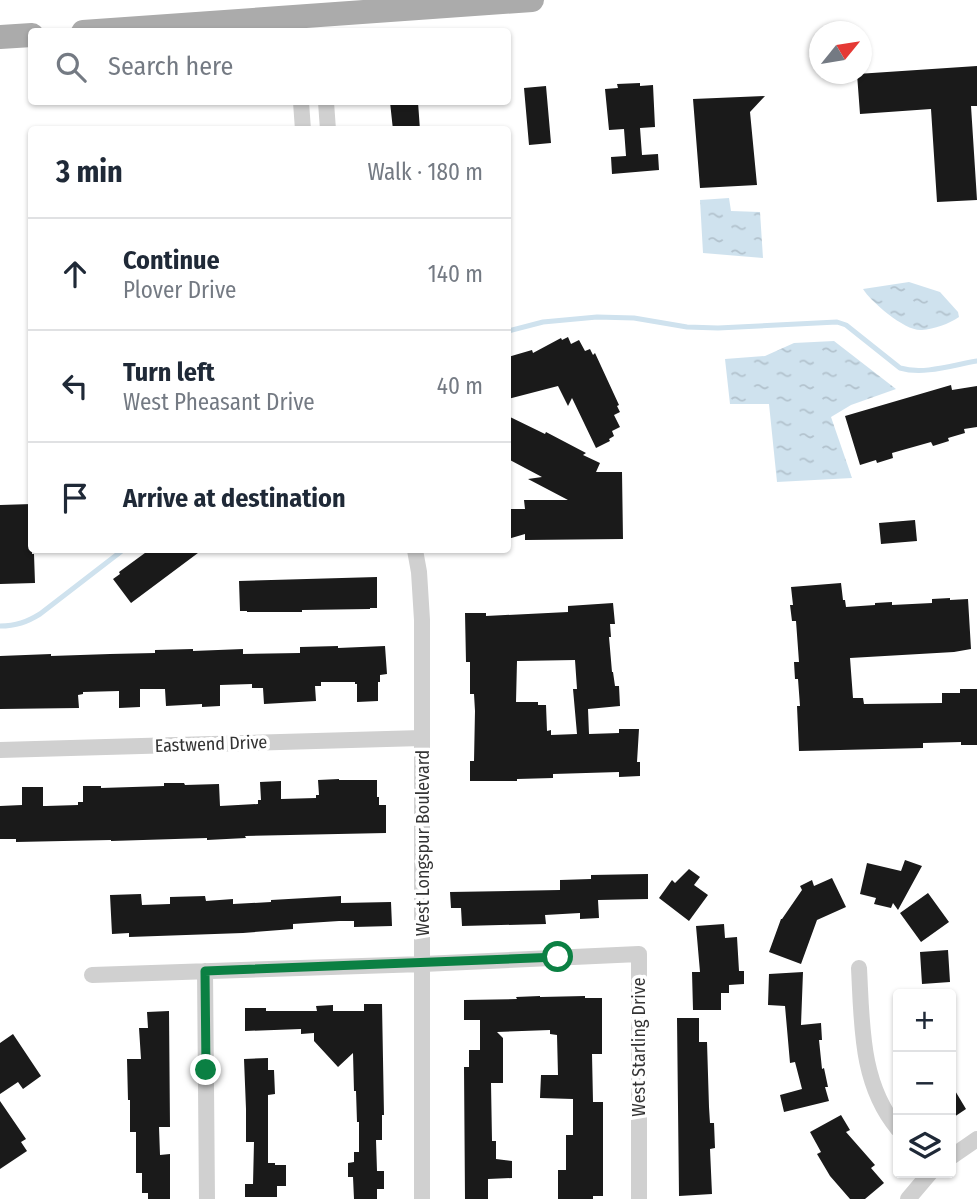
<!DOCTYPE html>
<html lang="en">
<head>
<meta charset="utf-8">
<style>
  :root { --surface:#fff; --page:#f2f2f3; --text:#1f2937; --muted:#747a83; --line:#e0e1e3 }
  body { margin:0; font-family:"Fira Sans Condensed",sans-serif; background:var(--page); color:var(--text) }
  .controls { position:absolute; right:21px; bottom:21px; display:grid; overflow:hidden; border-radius:7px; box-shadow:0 2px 5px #0004 }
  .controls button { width:63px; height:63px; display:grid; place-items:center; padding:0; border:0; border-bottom:2px solid var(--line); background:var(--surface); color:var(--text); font:35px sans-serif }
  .compass { position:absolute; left:809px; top:21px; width:63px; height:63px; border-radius:50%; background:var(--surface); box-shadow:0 2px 5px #0004; rotate:60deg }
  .stop { position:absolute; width:21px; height:21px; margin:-16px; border:5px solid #0b8043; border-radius:50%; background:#fff }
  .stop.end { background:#0b8043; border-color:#fff; box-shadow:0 2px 7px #0008 }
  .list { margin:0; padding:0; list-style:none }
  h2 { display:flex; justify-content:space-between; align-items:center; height:91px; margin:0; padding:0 28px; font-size:30px }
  h2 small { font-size:23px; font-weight:400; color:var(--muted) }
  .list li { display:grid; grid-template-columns:46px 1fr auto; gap:21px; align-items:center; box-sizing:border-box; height:112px; padding:0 28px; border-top:2px solid var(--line) }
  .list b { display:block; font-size:26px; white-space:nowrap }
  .list p { margin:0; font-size:23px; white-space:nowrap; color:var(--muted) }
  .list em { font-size:23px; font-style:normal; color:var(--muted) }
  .icon { flex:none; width:38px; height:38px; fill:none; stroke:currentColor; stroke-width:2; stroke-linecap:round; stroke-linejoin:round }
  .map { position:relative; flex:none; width:977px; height:1199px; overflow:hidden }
  .search { position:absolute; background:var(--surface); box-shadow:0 2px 5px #0004; left:28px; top:28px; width:483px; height:77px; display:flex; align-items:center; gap:18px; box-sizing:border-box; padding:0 24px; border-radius:7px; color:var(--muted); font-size:26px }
  .panel { position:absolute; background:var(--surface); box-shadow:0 2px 5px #0004; left:28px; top:126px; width:483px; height:427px; border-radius:7px }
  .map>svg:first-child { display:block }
</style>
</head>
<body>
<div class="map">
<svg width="977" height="1199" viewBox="0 0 977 1199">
  <defs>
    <pattern id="water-ripples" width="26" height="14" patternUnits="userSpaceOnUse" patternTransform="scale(1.75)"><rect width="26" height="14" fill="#cfe2ee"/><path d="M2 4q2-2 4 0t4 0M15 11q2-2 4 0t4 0" fill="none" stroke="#b2c2cd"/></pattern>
  </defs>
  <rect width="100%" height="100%" fill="#fff"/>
  <path fill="url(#water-ripples)" d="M729 198 731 211 760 212 763 258 703 253 700 200Z
    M909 282 940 292 958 312 959 317C949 324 934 329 922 330 906 332 871 302 863 289Z
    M834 341 896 389 851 405 831 417 852 478 777 482 769 404H730L725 359 765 356 794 343Z"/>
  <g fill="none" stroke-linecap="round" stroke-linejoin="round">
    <path stroke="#cfe2ee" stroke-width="5" d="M508 331 543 322 597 317 634 318 687 327 718 328 837 322 846 325 900 368C924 375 953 365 977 361
      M0 626C16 626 27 622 40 614L123 550"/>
  </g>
  <path fill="#1a1a1a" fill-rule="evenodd" d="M977 66V106H971L977 200 937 202 931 109 860 114 857 74Z
    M640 83V86L653 85 655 127 640 128 642 155 658 154 659 170 612 174 611 157 626 156 624 129 609 130 605 89 618 88 617 84Z
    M546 86 551 143 529 145 524 88Z
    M765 96 750 112 757 185 700 188 693 99Z
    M390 102H418L420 130H393Z
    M568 337 571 344 579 340 585 351 590 349 593 355 595 353 619 405 617 406 620 412 614 415 620 427 612 431 614 436 609 439 610 441 596 448 573 400 572 398 568 406 558 386 508 399V357L532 350 533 353 561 338 562 340Z
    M951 385 952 390 977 386V427L964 429 965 433 948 438 949 441 933 446 931 442 892 453 893 458 877 463 876 460 860 465 845 416Z
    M508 416 545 434 546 432 586 453 583 455 600 463 596 472H622L623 539 525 540V534L508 539V509H525L524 500H568L528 479 542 477 508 459Z
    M32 504V554H34L35 583 0 584V505Z
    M915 520 917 541 881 544 879 523Z
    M149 550H202L131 603 113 579 120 574 119 572Z
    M377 577V608H370V609L302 610V612H247V611H240L239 581Z
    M841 583 843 600H845L846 607 875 605V603L892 602V605L932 603V599L950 598V600L968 599 971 649 954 652 850 658 853 698H863L864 704 942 703V693H960V689H977V745H961V742L923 743V748L799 751 797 706H800L798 679H795L794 662H799L796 621H792L790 605H793L791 587Z
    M613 603 615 624H610L611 637H609L612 672H613L615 686H619L620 706 588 709 589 734 619 733V729H639L637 762H640V776L619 777V772L553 774V778L517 779V781H470V761H474L475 711 474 694H470V662H466L465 613H486V616L568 612V606ZM575 660 577 689H573L577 734 551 735V730L547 731 546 705H538V702H516L517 661Z
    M338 646V648L385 646 387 674 380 675V682H378V701L357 702V684H355V682H321V686H315L316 701 264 704 263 688H252V684L220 685V706L202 707V704L166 706 165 689H140V707L119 708V691L83 692V694L78 695 79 708 0 709V656L51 654V656L110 654 155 653V650L193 649V651L243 649V654L300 653V647Z
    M339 779V780H377V797H379V805H386V833L245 836 246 838 207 840V838L111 841V840L16 842V839H0V806L22 805V787H43V806H46L78 805V802H83V786H101V788L164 786V783H184L185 785 219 784 220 806 258 804V800H261L260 782 281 781V799L316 798V795H319L318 780Z
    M905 860 922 866 898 910 893 903 891 908 874 904 876 898 860 894 867 863 901 871Z
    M689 869 700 877 694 885 708 895 689 921 659 898 672 880 675 883Z
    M648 874V899L598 900 599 918 580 919V913L545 915 546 924 462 926 461 908H451L450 892 560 890V880L591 879V875Z
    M832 878 846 907 817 920 801 964 769 952 781 919H782L802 890 800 886 812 880 814 886Z
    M928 893 949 922 921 942 900 913Z
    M141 894 142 905 170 904V897L205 896 206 901 233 899V904L271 902V900L341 896V903L391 902 392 926 354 927V921H339L293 924V929L243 933 129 937V933L112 934 110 895Z
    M724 924 725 938 737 937 739 971H744V984L729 985V993H721V1010H693L692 972H700L696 926Z
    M948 950 950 982 922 984 920 952Z
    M803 972 801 1025 821 1023 822 1040H819L822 1069 824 1068 828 1087H825L829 1101 784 1112 780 1095 802 1089 795 1062 790 1063 785 1006 768 1005 769 974Z
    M540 996V997L585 996V998H602V1054H592L593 1102H603V1196H593V1199H558V1170H566V1135H573V1099L540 1098 541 1075H558L557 1035 550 1034V1030L497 1032 503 1038V1083H491L492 1141H496V1159L512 1161V1178L488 1179V1199H465L464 1067H469V1050H480V1020H464V1000L517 999 516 997Z
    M364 1004H382L384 1115H382V1140H376L377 1171H384V1189H377V1199H354L353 1177H348V1163L354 1162V1152H359V1122H357L356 1091H354L353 1053 338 1067 314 1041V1033L301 1034V1029L245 1031V1008H266V1011H317L316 1006 333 1005V1011H364Z
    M169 1011 170 1127H159L160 1155 170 1154V1199H148V1193H142V1173H136V1132H130V1100H128L127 1059H141L139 1028H148L147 1012Z
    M677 1018H699V1042H707L709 1107 710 1123H714L715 1148 710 1149 712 1194 679 1196Z
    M13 1034 41 1076 23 1089 18 1082 0 1094V1043Z
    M268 1058V1070H274L275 1094 268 1095V1163H275V1165H286V1186H277V1197H245V1184H253L254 1142H246V1109L244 1059Z
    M951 1084 966 1109 951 1119Z
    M0 1101 26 1139 21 1142 27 1151 0 1169Z
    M841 1115 850 1130 846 1132 875 1165 871 1168 884 1183 865 1199H850L830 1176 817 1154 821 1152 810 1132Z"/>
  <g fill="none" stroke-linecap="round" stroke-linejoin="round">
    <path stroke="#d0d0d0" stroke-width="16" d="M301 102 303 130
      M326 102 328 130
      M415 550 419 572 422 620V1199
      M0 750 422 738
      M859 968C862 1023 860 1084 898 1129
      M205 971 207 1199
      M92 975 423 964 639 954V1199
      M951 1157 977 1139
      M908 1199 930 1173"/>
    <path stroke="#ababab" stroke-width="24" d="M83 32 532 0
      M0 37 32 35"/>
  </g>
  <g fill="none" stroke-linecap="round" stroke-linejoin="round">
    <path stroke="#0b8043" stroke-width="9" d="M206 1070 205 971 558 957"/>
  </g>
  <g text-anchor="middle" stroke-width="7" stroke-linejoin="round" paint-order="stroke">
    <g font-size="18" fill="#333" stroke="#fff">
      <text transform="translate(211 744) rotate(-2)" y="6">Eastwend Drive</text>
      <text transform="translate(423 843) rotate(-90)" y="6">West Longspur Boulevard</text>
      <text transform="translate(639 1047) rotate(-90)" y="6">West Starling Drive</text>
    </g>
  </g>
</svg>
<div class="controls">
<button>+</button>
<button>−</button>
<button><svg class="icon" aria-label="layers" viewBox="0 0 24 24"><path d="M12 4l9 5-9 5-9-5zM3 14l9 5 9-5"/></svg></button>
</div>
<svg class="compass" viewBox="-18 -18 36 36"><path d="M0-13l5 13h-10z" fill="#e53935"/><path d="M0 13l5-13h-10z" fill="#747a83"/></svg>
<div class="stop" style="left:558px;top:957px"></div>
<div class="stop end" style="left:206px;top:1070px"></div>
<div class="search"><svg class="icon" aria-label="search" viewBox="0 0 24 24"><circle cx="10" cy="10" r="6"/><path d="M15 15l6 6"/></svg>Search here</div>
<section class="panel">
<h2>3 min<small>Walk · 180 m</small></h2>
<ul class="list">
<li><svg class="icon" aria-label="ahead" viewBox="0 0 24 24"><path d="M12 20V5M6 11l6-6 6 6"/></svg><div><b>Continue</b><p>Plover Drive</p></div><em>140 m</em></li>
<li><svg class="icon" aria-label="left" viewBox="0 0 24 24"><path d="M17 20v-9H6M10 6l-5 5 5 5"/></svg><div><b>Turn left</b><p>West Pheasant Drive</p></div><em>40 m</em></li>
<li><svg class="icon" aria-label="arrive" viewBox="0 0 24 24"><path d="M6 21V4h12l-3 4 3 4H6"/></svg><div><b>Arrive at destination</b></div></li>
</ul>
</section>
</div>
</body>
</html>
